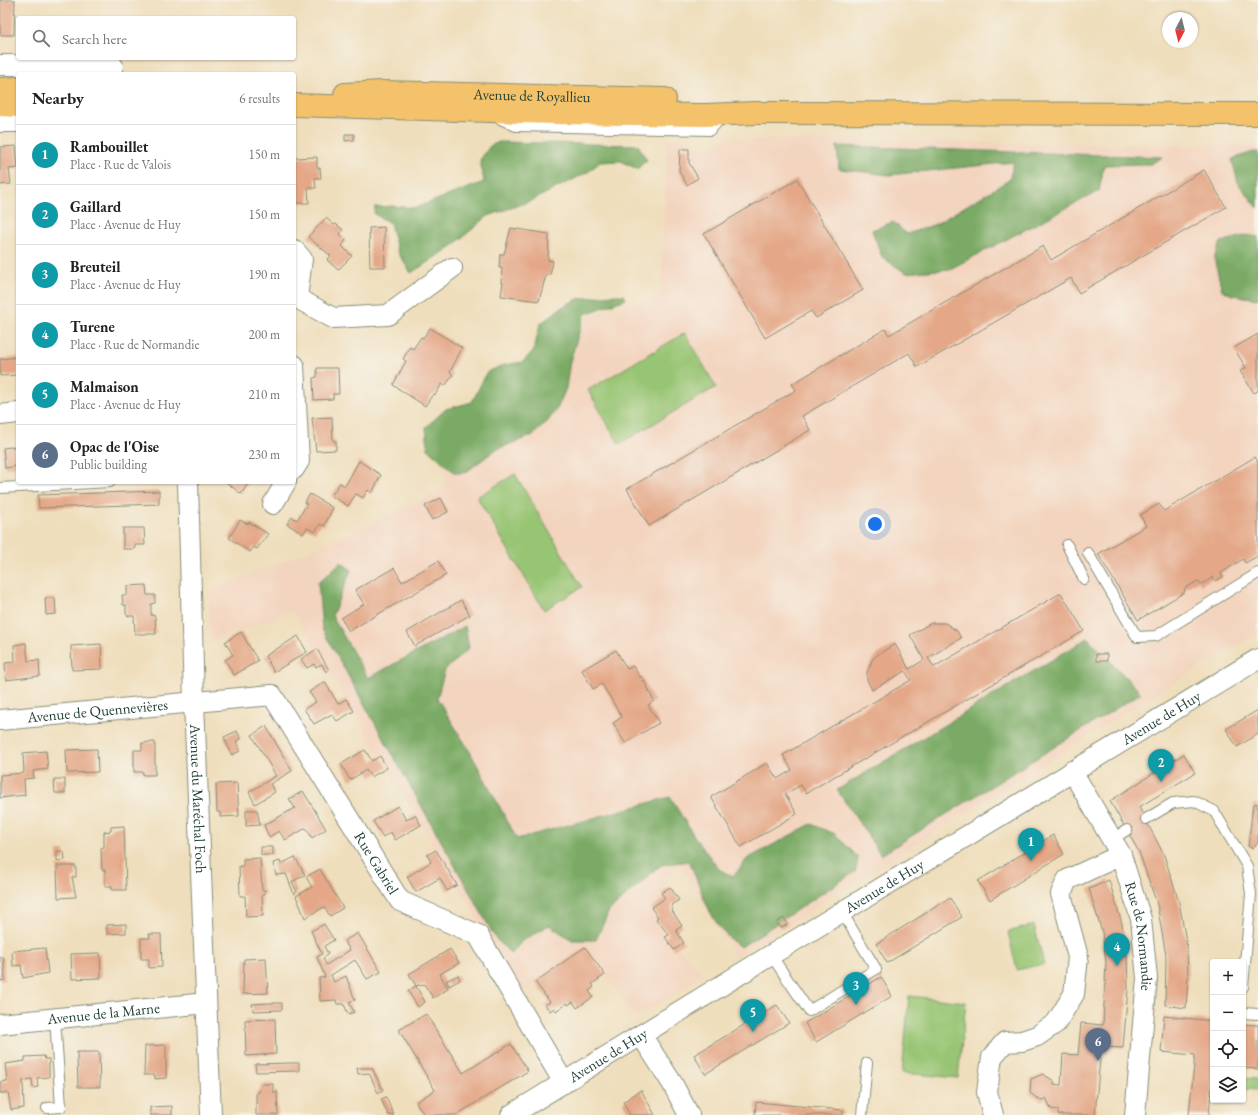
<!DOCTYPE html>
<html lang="en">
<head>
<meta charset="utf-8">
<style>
  :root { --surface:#fff; --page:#f2f2f2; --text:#222; --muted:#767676; --line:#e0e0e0; --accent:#7c3aed }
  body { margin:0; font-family:"EB Garamond",serif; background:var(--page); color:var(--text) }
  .controls { position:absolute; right:12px; bottom:12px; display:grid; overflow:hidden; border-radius:4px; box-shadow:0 1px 3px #0004 }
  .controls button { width:36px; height:36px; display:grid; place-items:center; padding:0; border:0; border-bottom:1px solid var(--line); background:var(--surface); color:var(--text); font:20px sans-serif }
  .compass { position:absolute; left:1162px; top:12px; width:36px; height:36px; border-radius:50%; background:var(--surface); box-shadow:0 1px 3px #0004; rotate:187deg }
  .you { position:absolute; left:875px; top:524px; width:14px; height:14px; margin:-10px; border:3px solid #fff; border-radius:50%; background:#1a73e8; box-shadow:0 0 0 6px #1a73e833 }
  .badge { display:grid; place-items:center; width:26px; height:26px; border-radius:50%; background:var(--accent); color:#fff; font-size:13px; font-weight:700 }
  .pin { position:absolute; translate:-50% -33px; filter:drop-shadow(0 1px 2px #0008) }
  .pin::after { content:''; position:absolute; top:21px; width:14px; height:12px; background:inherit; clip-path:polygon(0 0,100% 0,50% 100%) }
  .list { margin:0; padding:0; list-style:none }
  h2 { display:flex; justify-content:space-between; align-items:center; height:52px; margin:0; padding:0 16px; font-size:17px }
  h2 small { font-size:13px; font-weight:400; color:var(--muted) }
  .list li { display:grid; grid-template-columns:26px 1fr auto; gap:12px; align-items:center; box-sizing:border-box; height:60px; padding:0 16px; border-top:1px solid var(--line) }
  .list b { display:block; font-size:15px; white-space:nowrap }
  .list p { margin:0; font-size:13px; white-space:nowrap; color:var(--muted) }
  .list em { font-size:13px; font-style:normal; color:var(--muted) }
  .icon { flex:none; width:22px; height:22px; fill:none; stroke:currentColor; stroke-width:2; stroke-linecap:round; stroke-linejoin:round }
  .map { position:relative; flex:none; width:1258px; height:1115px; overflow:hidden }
  .search { position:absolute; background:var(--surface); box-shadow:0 1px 3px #0004; left:16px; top:16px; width:280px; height:44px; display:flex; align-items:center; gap:10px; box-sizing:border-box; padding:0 14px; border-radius:4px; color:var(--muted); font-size:15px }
  .panel { position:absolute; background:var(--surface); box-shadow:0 1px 3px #0004; left:16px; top:72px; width:280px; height:412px; border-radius:4px }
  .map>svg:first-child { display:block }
</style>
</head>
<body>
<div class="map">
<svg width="1258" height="1115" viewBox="0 0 1258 1115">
  <rect width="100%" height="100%" fill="#f7f3e8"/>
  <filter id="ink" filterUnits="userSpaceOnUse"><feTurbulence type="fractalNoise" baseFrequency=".025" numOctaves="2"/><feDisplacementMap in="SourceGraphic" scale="8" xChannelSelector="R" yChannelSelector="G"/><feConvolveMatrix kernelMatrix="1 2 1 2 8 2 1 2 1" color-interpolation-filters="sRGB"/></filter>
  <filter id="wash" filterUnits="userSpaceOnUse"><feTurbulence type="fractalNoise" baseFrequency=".012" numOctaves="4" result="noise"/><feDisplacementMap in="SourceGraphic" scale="16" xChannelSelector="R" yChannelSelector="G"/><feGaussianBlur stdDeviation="0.9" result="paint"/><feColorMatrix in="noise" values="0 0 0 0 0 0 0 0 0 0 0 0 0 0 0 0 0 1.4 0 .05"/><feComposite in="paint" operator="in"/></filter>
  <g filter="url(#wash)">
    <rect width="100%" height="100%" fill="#efdebc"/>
    <path fill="#f3d4be" d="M667 138 684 139 692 148H713L723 139 1258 146V633L1155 694 735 957 682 867 664 878 670 887 661 894 665 899 652 909 664 931H666L669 936 665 938 674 950 679 948 705 975 636 1018 586 948 522 993 293 611 210 642 209 592 354 532 444 489 445 422 557 391 588 315 661 296Z"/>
    <path fill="#98c573" stroke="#5c8154" d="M685 333 716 387 619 444 588 390Z
      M515 474 582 587 544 610 477 497Z
      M1034 925 1044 964 1017 970 1008 932Z
      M909 996 966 1002 958 1078 902 1073Z
      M1243 1078 1258 1079V1090L1243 1089Z"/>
    <path fill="#7aaa65" stroke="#4c744c" d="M499 142 638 145 647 160 637 169 621 161 600 162 588 172 533 200 488 216 451 247 411 273 398 253 390 223 374 214 375 207 394 206 415 208 484 182 480 160 490 146Z
      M837 146 1163 157 1151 164 1104 165 1099 191 950 269 906 273 882 257 872 230 893 222 907 234 936 224 1009 180 1014 162 889 175 839 169Z
      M1253 152H1258V208L1238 183 1232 159Z
      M1247 235 1258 237V299L1232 295 1222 290 1214 258 1221 242Z
      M612 295H624L626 299 585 314 570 361 566 388 558 407 548 421 533 435 495 450 465 473H455L428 449 426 427 446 409 472 402 487 372 504 365 523 362 534 350 540 324 562 307 578 299Z
      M341 562 351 570 332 616 368 678 465 626 469 648 445 670 437 698 469 750 517 839 670 797 696 839 719 869 733 877 747 859 811 824 835 834 858 857 856 871 741 947C711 930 702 890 689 861L661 865 609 911 596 940H572L549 925 522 941 511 954 496 939 322 629 318 583Z
      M1088 638 1141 693 881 855 837 790Z"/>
    <g id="blocks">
      <path fill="#e4a787" d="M0 0H15L14 35H0Z
        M345 134H354V140L345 141Z
        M16 146 18 168 9 169 11 184 0 185V147Z
        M680 149H689V163L698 178 687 185 679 171Z
        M317 157V168H320L321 178H315L316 188H308L309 203H294V158Z
        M1204 170 1226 207 1079 293 1071 278 917 367 909 353 802 416 810 430 649 526 627 489 796 390 792 384 885 329 889 335 1043 246 1051 260Z
        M797 179 863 290 816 318 811 311 765 338 704 234Z
        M326 218 334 225 336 224 343 230 340 234 346 240 342 246 352 256 338 270 327 260 331 256 308 237Z
        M384 227 385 267H370L369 228Z
        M511 228 549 234 548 260 553 261 550 275H546L539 301 501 296 503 282H501L502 268H499L500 254H504Z
        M430 328 462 348 450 372 453 375 445 386 442 384 435 395 433 394 425 406 393 385 406 361 403 359 410 347 413 349 421 337 423 338Z
        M1258 334V391L1254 393 1240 371 1246 368 1234 348Z
        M18 357V375L0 376V359Z
        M317 368H338L339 394H333V399L314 400 313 378 317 377Z
        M332 417 333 441H336V450L316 451 312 418Z
        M18 446V466L5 468 3 448Z
        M1255 457 1258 462V556L1245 563 1243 559 1221 573 1223 577 1215 581 1213 577 1201 585 1198 581 1184 589 1185 592 1138 620 1098 554 1146 526 1140 515 1159 504 1164 511Z
        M359 461 381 475 372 493 368 490 363 498 356 494 348 506 331 496 340 483 345 486Z
        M226 482H249L241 494Z
        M159 491V504L39 508 38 495Z
        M310 494 333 508 324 526 320 524 315 532 307 528 303 534 287 524 292 517 297 520 307 504 304 503Z
        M441 498 448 512 432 520 425 506Z
        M240 520 248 524 249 522 268 534 257 549 254 547 250 552 229 538Z
        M123 528H144L145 545H135V549H123Z
        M438 561 446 575 349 631 341 618 364 604 355 590 394 568 402 582Z
        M146 585 147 595H155V603L151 604V615L155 616 156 634H135L134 616H128L126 614V605H123L122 595H127V586Z
        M1061 593 1084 631 806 793 801 785 785 794 797 814 741 847 711 797 767 763 777 779 792 770 783 755 911 680 905 671 872 690 867 680V672L872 660 877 655 895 644 909 669 924 660 910 635 931 623H945L957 631 961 638 928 658 934 667Z
        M45 598H55L56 614 46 615Z
        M461 600 470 615 415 646 407 632Z
        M241 632 258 661 234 675 225 660 233 655 225 642Z
        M298 636 307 652 274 672 265 656Z
        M26 643 28 661 39 660 40 676 6 680 5 663 15 662 14 645Z
        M101 644 102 669 72 670 71 646Z
        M317 649 329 670 326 672 322 664 316 667 314 664 307 668 301 659Z
        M616 650 627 669 633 666 640 677H642L654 701 648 705 659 723 625 743 613 723 622 717 602 684 593 689 582 670Z
        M1096 654H1107V661H1096Z
        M325 682 338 704 346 699 354 711 337 721 332 714 314 724 304 709 316 702 309 692Z
        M1258 710V734L1237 747 1226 729Z
        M266 726 292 771 270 784 275 792 255 804 249 792 276 776 252 735Z
        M237 731 241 739 236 741 240 751 232 755 224 737Z
        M155 742V775H143V772H134V750H142V743Z
        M97 749 98 772 67 773 66 750Z
        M365 750 372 761 380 756 387 768 371 777 366 770 350 780 341 764Z
        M46 751 48 769 33 771 34 778 24 779 25 795 0 798V775L24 773 23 753Z
        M1184 754 1195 773 1139 807 1164 855 1179 902 1187 947 1188 978 1186 1008 1165 1005 1166 956 1157 904 1139 852 1110 801Z
        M54 779H65V793H55Z
        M237 783 239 816 220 817V812H217L216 784Z
        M303 791 326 829 312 838 306 828 285 840 279 831 269 837 264 825 295 808 289 799Z
        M1257 803 1258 843 1252 848 1248 846 1253 805Z
        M398 806 406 820 415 815 421 825 395 840 391 832 383 837 373 821Z
        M246 810H257L260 825 246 826Z
        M124 826 126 890H112V886H105V870H102L101 848 104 847V832L111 831V827Z
        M1053 835 1064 854 990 900 978 881Z
        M261 847H273V855H261Z
        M436 850 457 885 447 891 440 878 416 892 407 877 431 862 427 855Z
        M57 851H64L65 860 57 861Z
        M295 857 305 875 292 882 297 892 294 894 286 874 276 875 273 863 280 861 281 864Z
        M260 858 262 890H265V894H262L263 916 246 917 245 896H240L239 866H243V859Z
        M57 866H76V877H72L76 897 58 898Z
        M320 869 343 908 330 916 324 907 305 918 296 896 312 887 306 877Z
        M1109 880 1122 924 1127 956 1128 989 1123 1048 1101 1047 1095 1115H1058V1110L1051 1109 1046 1098 1041 1101 1030 1093 1031 1079 1043 1074 1054 1081V1084L1061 1085 1063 1054 1078 1055 1081 1023 1103 1025 1106 962 1102 932 1089 889Z
        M670 887 679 900 671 905 673 908 671 909 682 926 676 930 684 943 674 950 665 937 669 935 656 919 658 917 651 908 665 898 661 893Z
        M950 898 962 917 887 963 876 944Z
        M784 918 788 924 781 928 777 922Z
        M126 924V933L107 934V925Z
        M324 924 334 940 324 946 328 954 323 958 326 965 350 950 344 941 358 933 381 972 367 979 355 960 331 975 334 982 346 976 355 1000 349 1002 354 1012 348 1014 344 1004H337L336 1000 320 1001 319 978 325 977 317 957 322 954 311 931Z
        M149 934H161L162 967 149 968V959H141V938H150Z
        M585 947 605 975 592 984 594 987 589 991 593 997 577 1008 573 1002 568 1005 567 1003 556 1011 554 1008 550 1011 545 1005 550 1002 535 982Z
        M45 948 48 973 23 978 21 965 13 966 12 951Z
        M450 949 459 963 440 974 448 989 433 998 424 984 420 986 419 985 416 986 409 974Z
        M100 953 101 978 72 979 71 954Z
        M0 957H3L5 980 0 981Z
        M266 958 268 993 243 994 244 959Z
        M458 975 460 980 449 986 446 981Z
        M881 977 892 996 816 1042 805 1023Z
        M416 986 425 1002 418 1007 408 991Z
        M269 1003H282V1010L253 1011 252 1004Z
        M777 1005 789 1023 705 1074 694 1055Z
        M426 1014 463 1073 511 1044 528 1071 456 1115H424L416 1102 435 1090 399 1030Z
        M1164 1016 1213 1021V1070L1209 1115H1189L1195 1055 1161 1052Z
        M275 1019 276 1054 246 1056 245 1020Z
        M1243 1024 1258 1025V1069L1243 1068Z
        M166 1045V1078L155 1079V1075H144L145 1046Z
        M77 1052H99L100 1087H78Z
        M44 1056 45 1059H49V1077L37 1078 38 1087 33 1088 32 1079 23 1080 24 1108 11 1110 8 1093H0V1082L7 1081 5 1064 25 1061V1057Z
        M290 1063H299V1071L256 1072 255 1064Z
        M357 1068H372L383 1090 378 1093 369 1073 358 1074Z
        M262 1084H273V1092H277L278 1115H256V1093L259 1092Z
        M641 1090 650 1106 655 1115H630L623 1102Z
        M386 1097 394 1115H388L381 1099Z
        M756 1102 843 1110V1115H755Z
        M172 1106V1115H150V1107Z"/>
    </g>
  </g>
  <g filter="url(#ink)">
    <use href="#blocks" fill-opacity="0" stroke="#878e78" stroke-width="1"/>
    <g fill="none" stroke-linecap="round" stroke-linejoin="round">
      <g stroke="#878e78" stroke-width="12">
        <path id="service" d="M496 117 516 126 710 130 722 117
          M0 488 110 482
          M1067 545 1084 579
          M1088 553 1137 637 1156 636 1258 573
          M1146 819 1173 803 1194 801 1214 811 1247 866 1251 894 1243 987
          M1112 839 1127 830
          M771 955 809 1011 876 969 842 912
          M1243 1013 1258 1014
          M47 1108 61 1107 55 1018
          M862 1115 867 1063"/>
      </g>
      <g stroke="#878e78" stroke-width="22">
        <g id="minor">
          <path d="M0 65 113 66"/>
          <path d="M0 122H18"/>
          <path d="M294 250 302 259 297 298 333 318 388 315 452 268"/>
          <path d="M294 365 299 461 294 469"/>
          <path d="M0 415 18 413"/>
          <path id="s1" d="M188 482 194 702 211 1115"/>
          <path d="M273 504 286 482"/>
          <path id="s2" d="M0 720 272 695 400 901 478 935 564 1083"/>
          <path id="s3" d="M1072 771 1121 855 1141 919 1147 978 1135 1115"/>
          <path id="s4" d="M0 1024 206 1003"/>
          <path d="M641 1035 672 1083 689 1115"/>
          <path id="s5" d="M511 1115 771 955 1258 659"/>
          <path d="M993 1115 987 1092 992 1057 1005 1042 1022 1041 1037 1036 1056 1023 1074 994 1078 957 1061 894 1067 880 1121 855"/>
        </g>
      </g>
      <g stroke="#878e78" stroke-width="24">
        <g id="primary">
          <path d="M0 89 18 88"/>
          <path id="s6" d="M345 94 382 92 665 99"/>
          <path d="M0 105 18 106"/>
          <path d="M294 105 556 113 704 115 756 113 1258 114"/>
        </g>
      </g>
      <use href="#service" stroke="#fff" stroke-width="10"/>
      <use href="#minor" stroke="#fff" stroke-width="20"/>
      <use href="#primary" stroke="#f3c26a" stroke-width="22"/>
    </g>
  </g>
  <g text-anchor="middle" stroke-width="3" stroke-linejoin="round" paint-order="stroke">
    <g font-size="15" fill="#1f3d34" stroke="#f7f3e8">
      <text dy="5" stroke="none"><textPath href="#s6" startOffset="187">Avenue de Royallieu</textPath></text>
      <text dy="5" stroke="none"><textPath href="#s2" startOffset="98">Avenue de Quennevières</textPath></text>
      <text dy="5" stroke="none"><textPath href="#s5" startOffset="762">Avenue de Huy</textPath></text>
      <text dy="5" stroke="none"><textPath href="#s1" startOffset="317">Avenue du Maréchal Foch</textPath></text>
      <text dy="5" stroke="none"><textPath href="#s2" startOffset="471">Rue Gabriel</textPath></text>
      <text dy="5" stroke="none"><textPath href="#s5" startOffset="438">Avenue de Huy</textPath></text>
      <text dy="5" stroke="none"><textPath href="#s3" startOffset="181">Rue de Normandie</textPath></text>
      <text dy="5" stroke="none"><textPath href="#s4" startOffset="104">Avenue de la Marne</textPath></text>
      <text dy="5" stroke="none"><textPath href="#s5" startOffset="114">Avenue de Huy</textPath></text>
    </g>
  </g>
</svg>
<div class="controls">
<button>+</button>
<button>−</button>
<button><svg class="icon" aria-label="locate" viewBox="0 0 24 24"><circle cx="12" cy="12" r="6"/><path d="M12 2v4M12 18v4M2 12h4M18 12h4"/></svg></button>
<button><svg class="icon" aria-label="layers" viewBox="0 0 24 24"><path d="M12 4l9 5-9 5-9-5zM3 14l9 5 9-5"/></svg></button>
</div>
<svg class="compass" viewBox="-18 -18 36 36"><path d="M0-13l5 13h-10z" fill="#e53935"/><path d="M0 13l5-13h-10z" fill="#767676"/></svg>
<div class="you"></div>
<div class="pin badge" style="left:1031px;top:861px;background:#0f9aa8">1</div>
<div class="pin badge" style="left:1161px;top:782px;background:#0f9aa8">2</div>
<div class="pin badge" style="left:856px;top:1005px;background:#0f9aa8">3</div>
<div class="pin badge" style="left:1117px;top:966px;background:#0f9aa8">4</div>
<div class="pin badge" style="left:753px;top:1032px;background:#0f9aa8">5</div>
<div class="pin badge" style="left:1098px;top:1061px;background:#5c6f8a">6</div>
<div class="search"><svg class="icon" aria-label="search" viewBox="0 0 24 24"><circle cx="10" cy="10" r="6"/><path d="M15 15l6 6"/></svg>Search here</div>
<section class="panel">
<h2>Nearby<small>6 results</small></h2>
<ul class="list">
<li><span class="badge" style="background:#0f9aa8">1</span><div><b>Rambouillet</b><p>Place · Rue de Valois</p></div><em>150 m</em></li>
<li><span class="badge" style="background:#0f9aa8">2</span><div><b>Gaillard</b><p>Place · Avenue de Huy</p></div><em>150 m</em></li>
<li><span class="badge" style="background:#0f9aa8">3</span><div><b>Breuteil</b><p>Place · Avenue de Huy</p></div><em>190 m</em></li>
<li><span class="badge" style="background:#0f9aa8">4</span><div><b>Turene</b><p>Place · Rue de Normandie</p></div><em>200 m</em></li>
<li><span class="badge" style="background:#0f9aa8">5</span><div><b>Malmaison</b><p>Place · Avenue de Huy</p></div><em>210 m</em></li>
<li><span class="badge" style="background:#5c6f8a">6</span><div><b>Opac de l'Oise</b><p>Public building</p></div><em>230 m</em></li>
</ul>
</section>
</div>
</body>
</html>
